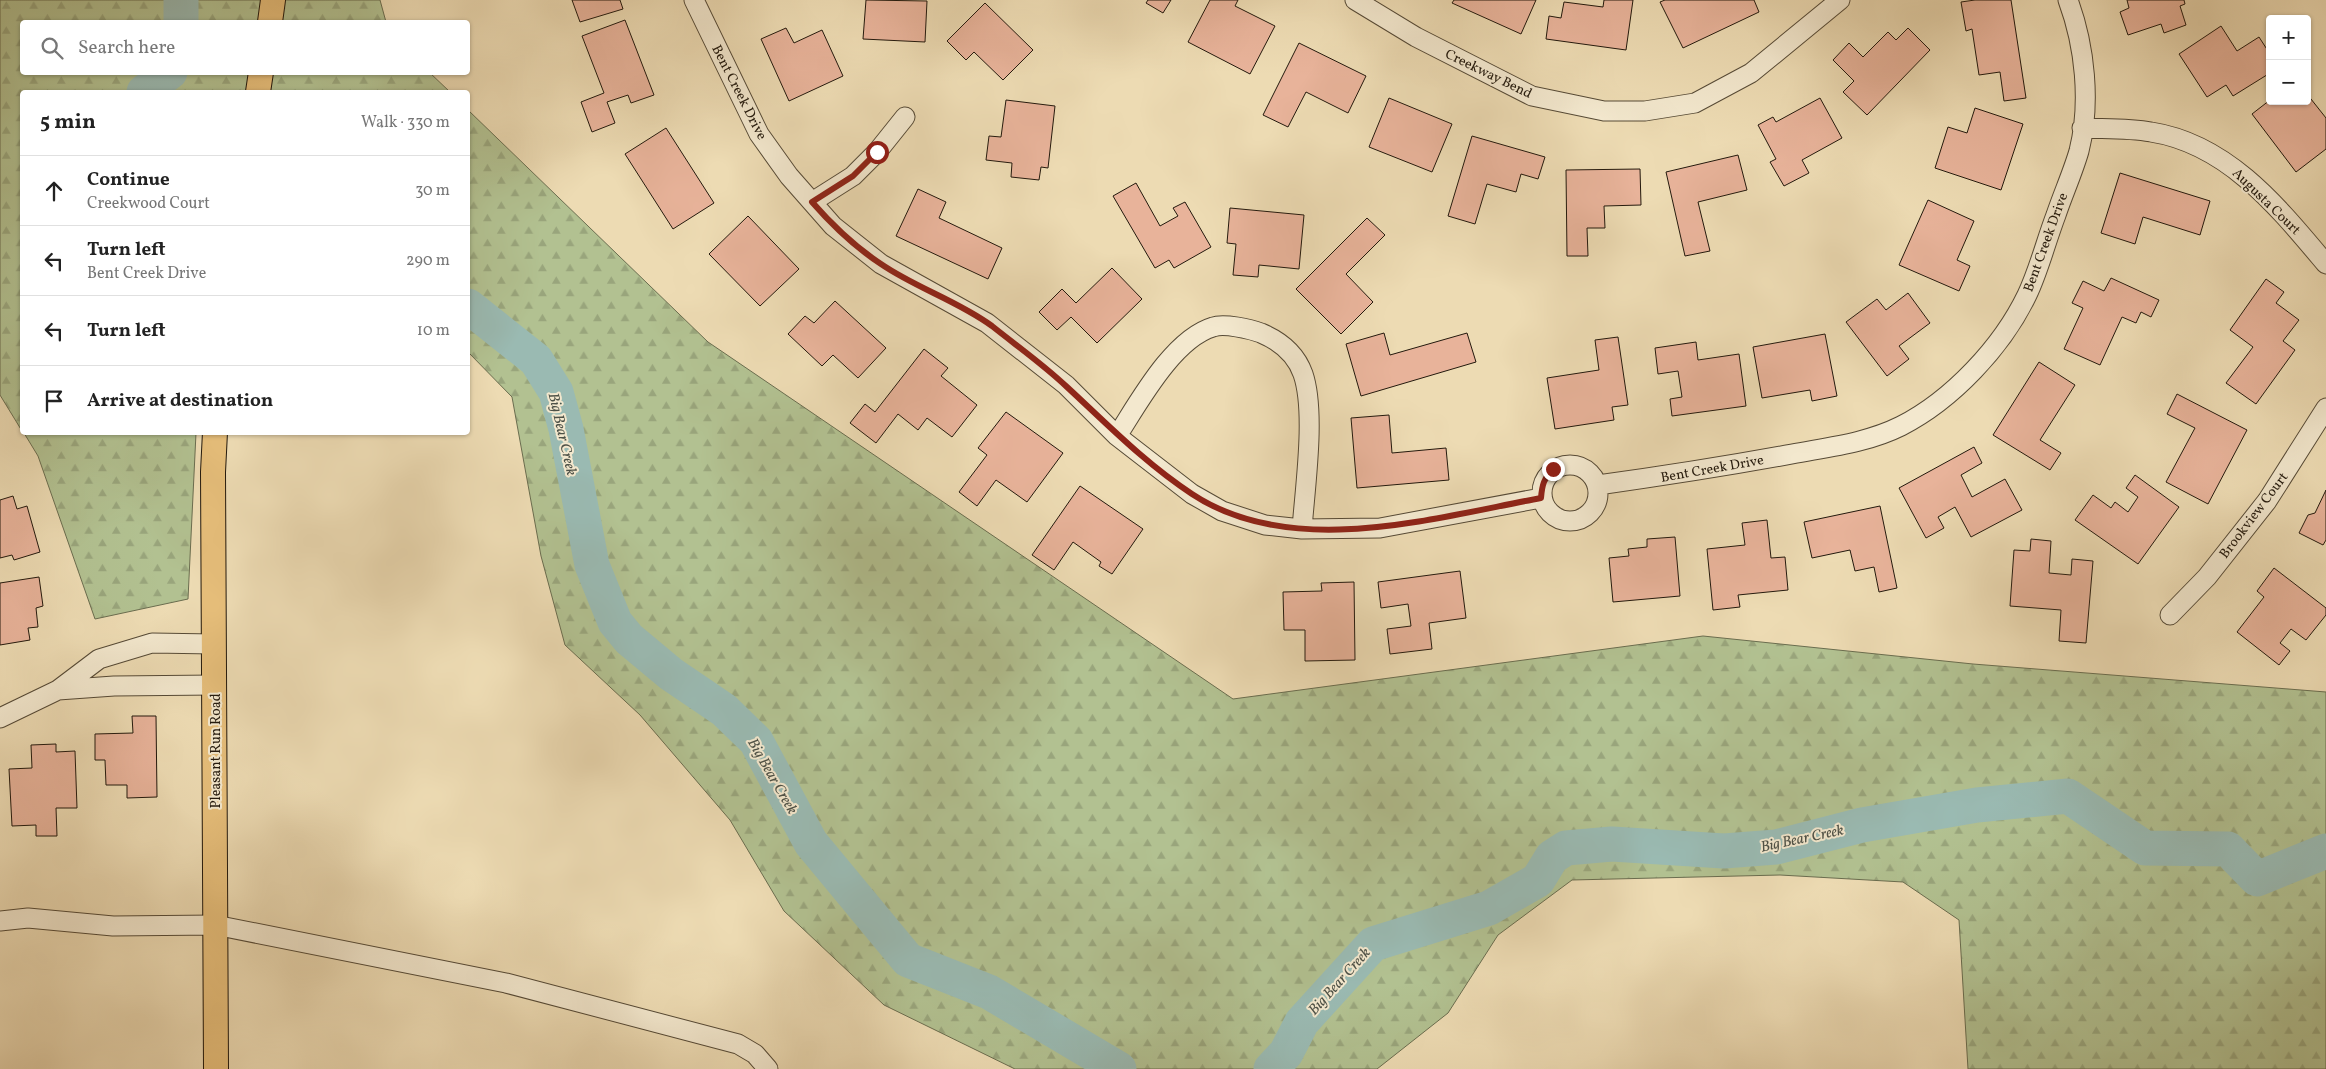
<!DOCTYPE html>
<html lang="en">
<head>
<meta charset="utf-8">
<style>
  :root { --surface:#fff; --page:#f2f2f2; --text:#222; --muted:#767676; --line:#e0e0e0 }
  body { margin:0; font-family:Vollkorn,serif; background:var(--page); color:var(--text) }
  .controls { position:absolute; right:15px; top:15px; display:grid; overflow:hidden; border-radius:5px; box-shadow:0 1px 4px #0004 }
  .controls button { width:45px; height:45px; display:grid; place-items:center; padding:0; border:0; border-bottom:1px solid var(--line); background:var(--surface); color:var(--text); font:25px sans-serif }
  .stop { position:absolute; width:15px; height:15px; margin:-11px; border:4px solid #8f2418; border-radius:50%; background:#fff }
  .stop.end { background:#8f2418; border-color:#fff; box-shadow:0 1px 5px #0008 }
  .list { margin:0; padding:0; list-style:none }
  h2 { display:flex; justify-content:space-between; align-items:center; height:65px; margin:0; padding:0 20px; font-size:21px }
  h2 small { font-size:16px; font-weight:400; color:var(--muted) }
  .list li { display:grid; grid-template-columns:32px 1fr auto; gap:15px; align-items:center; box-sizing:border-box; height:70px; padding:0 20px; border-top:1px solid var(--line) }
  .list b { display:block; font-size:19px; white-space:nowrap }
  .list p { margin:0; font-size:16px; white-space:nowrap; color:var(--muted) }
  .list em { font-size:16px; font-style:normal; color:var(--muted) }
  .icon { flex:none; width:28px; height:28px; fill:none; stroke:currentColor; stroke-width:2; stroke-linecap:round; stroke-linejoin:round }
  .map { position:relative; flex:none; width:2326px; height:1069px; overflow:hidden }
  .search { position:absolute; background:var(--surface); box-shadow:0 1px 4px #0004; left:20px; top:20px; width:450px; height:55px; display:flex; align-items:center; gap:12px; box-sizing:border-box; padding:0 18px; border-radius:5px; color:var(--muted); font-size:19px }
  .panel { position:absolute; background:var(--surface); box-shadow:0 1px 4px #0004; left:20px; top:90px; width:450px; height:345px; border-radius:5px }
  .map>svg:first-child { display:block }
</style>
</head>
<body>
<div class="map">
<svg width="2326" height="1069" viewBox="0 0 2326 1069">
  <defs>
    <pattern id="forest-firs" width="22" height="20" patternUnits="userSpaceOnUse" patternTransform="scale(1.25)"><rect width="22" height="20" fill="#b2c191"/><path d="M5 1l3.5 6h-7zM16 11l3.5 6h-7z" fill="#99a57c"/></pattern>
  </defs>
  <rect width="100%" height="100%" fill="#eddbb3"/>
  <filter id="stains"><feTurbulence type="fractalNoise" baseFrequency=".004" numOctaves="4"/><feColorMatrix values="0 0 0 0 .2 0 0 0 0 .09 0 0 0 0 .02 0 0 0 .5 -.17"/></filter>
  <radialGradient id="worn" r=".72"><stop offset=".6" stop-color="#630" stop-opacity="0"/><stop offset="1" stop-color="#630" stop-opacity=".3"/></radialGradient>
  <path fill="url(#forest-firs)" stroke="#6a6d4f" d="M0 0H380L386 22H22V72H429L450 92H22V431L0 395Z
    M468 110 708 342 1233 699 1703 636 1973 664 2326 692V1069H1968L1959 920 1903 882 1780 875 1572 880 1498 935 1448 1013 1377 1069H1015L884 1005 784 911 730 820 640 715 565 645 541 556 512 397 468 352Z
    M24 433H196L188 599 95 619 38 456Z"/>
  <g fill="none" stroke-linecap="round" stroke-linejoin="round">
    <path stroke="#9abab2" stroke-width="35" d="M181 22V0
      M144 92 170 72
      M468 306 536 360 556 392 566 429 592 565 615 622 629 639 671 674 724 710 756 741 811 843 908 960 989 992 1119 1069
      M1271 1069 1286 1053 1302 1022 1373 944 1489 908 1538 880 1552 857 1566 848 1612 844 1724 851 1776 847 1862 825 1977 805 2068 796 2145 848 2228 849 2257 879 2326 851"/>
  </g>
  <path fill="#e8b39a" stroke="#23190d" d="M572 0H620L623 9 580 22Z
    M866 0 927 1 925 42 863 39Z
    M1148 0H1171L1163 13 1146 3Z
    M1210 0H1238L1235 6 1275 26 1250 74 1188 42Z
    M1454 0H1536L1521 34 1452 3Z
    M1604 0H1633L1626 50 1546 39 1549 16 1561 18 1564 2 1603 7Z
    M1665 0H1754L1759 12 1683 48 1660 2Z
    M1975 0H2011L2026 98 2004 101 2000 72 1979 75 1972 29 1966 31 1961 2Z
    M2127 0H2184L2185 4 2180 6 2186 25 2164 33 2161 24 2128 35 2120 12 2129 8Z
    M985 3 1033 50 1003 80 974 52 966 60 947 41Z
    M625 20 654 95 631 103 628 95 607 102 615 123 592 132 581 102 604 93 582 36Z
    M2221 26 2237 51 2259 37 2270 54V73L2233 96 2226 85 2207 97 2179 54Z
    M786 28 794 43 822 30 843 76 789 101 761 39Z
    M1908 28 1930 50 1867 115 1843 92 1854 81 1833 60 1849 43 1863 57 1888 32 1896 40Z
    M1299 43 1366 76 1348 113 1306 92 1288 127 1263 115Z
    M2307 94 2326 118V149L2296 172 2252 114 2270 100 2307 101Z
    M1389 98 1452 124 1432 172 1369 147Z
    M1820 98 1842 138 1802 160 1809 173 1784 186 1770 162 1776 159 1758 125 1773 117 1776 122Z
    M1006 100 1055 106 1048 168 1041 167 1039 180 1011 177 1012 163 986 160 989 136 1001 137Z
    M1975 108 2023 124 2001 190 1935 168 1948 127 1967 133Z
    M666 128 714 203 673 229 625 154Z
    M1472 136 1545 157 1538 179 1521 174 1516 192 1487 184 1475 224 1448 216Z
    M1738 155 1747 190 1698 202 1710 251 1685 256 1666 172Z
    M1640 169 1641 205 1604 206 1605 228H1587L1588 256H1567L1566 170Z
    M2120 173 2210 201 2200 235 2143 217 2135 244 2101 233Z
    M1136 183 1160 226 1178 216 1173 208 1185 202 1211 247 1174 268 1169 260 1155 268 1113 196Z
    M918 189 946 202 939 218 1002 248 988 279 896 236Z
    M1928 200 1974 221 1957 260 1970 266 1959 291 1899 265Z
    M1230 208 1304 215 1299 269 1259 265 1258 277 1233 275 1236 244 1227 243Z
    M748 216 799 269 760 306 709 254Z
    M1367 218 1385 235 1346 274 1373 302 1341 334 1296 289Z
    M1112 268 1142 299 1097 343 1071 317 1057 330 1039 312 1062 289 1076 303Z
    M2111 278 2159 300 2151 317 2141 312 2136 323 2122 317 2100 365 2064 349 2083 308 2072 303 2083 281 2104 291Z
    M2266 279 2284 292 2276 303 2299 320 2283 341 2295 350 2256 404 2226 383 2253 347 2230 330Z
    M1908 293 1930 323 1899 346 1909 359 1887 376 1846 322 1877 299 1886 310Z
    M835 301 886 348 858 378 833 355 822 366 788 334 805 316 814 323Z
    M1384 333 1390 355 1467 333 1476 362 1361 396 1346 344Z
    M1825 334 1837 396 1812 401 1810 390 1762 398 1753 347Z
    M1618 337 1628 405 1612 407 1614 420 1555 429 1547 378 1599 370 1595 340Z
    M1696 342 1698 360 1739 354 1746 406 1672 416 1670 399 1682 397 1678 371 1658 374 1655 348Z
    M924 349 948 368 941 376 977 405 952 437 927 418 918 430 898 414 876 443 850 423 865 404 875 412Z
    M2039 362 2075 385 2040 440 2061 453 2050 470 1993 435Z
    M2177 394 2247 430 2208 504 2166 482 2195 428 2167 414Z
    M1006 412 1063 453 1027 502 996 480 977 506 959 492 987 455 978 448Z
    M1389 415 1392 453 1446 448 1449 480 1357 488 1351 418Z
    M1974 447 1982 463 1961 475 1972 497 2005 479 2022 510 1971 537 1955 507 1938 517 1944 528 1926 538 1899 488Z
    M2135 475 2179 507 2138 564 2075 520 2093 495 2111 508 2115 502 2128 512 2138 497 2126 488Z
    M1080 486 1143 529 1112 574 1099 566 1101 562 1073 542 1054 570 1032 555Z
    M2326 490V540L2323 545 2299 533 2308 515 2315 513Z
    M13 496 17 509 27 506 40 552 14 560 12 555 0 558V500Z
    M1880 506 1897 588 1879 592 1874 567 1855 571 1850 550 1812 558 1804 522Z
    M1767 520 1771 558 1785 557 1788 590 1738 595 1740 607 1713 610 1707 549 1745 545 1742 523Z
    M1675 537 1680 596 1613 602 1609 558 1629 556 1628 549 1647 547V539Z
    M2031 539 2051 541 2049 573 2071 575 2072 559 2093 561 2086 643 2059 641 2061 610 2010 606 2014 550 2030 551Z
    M2274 568 2326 608V615L2306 640 2291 629 2280 643 2290 651 2279 665 2237 632 2264 597 2257 591Z
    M1460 571 1466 618 1429 623 1432 649 1390 654 1387 629 1411 626 1408 604 1381 608 1378 582Z
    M39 577 43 606 36 608 38 627 28 628 30 640 0 645V583Z
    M1354 582 1355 660 1305 661V630H1284L1283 592 1322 591 1321 583Z
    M132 716H156L157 797 127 798V785H106L105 760H95V734L133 733Z
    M56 744V752L75 751 77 808H56L57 836H36V825L12 826 9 769 32 768 31 745Z"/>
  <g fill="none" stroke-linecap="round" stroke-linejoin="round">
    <g stroke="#564a36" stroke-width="21">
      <path id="minor" d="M694 0 759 134 789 176 833 226 881 264 987 323 1066 385 1117 436 1192 494 1222 511 1265 525 1302 529 1380 528 1541 498
        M1355 0 1416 37 1532 96 1604 111H1645L1695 103 1751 73 1840 0
        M2082 128C2105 129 2129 128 2151 132 2228 144 2278 207 2326 264
        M812 202 853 176 877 152 905 117
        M1117 436C1139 402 1173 339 1213 327 1224 323 1250 329 1261 333 1280 341 1296 354 1303 374 1316 412 1305 487 1302 529
        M1542 493a28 28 0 1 1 56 0a28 28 0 1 1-56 0Z
        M1598 485C1663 476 1727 466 1792 454 1829 447 1867 443 1901 426 1952 400 2002 347 2027 295 2039 270 2046 241 2056 215 2063 194 2073 172 2079 151 2091 103 2085 46 2068 0
        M2170 615 2207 577 2267 501 2326 408
        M58 690 114 686 215 685
        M0 718 58 690 99 659 152 643 214 644
        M0 921 28 918 113 926 215 925 506 983 738 1044 755 1054 768 1069"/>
    </g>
    <g stroke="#23190d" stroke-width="26">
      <path id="major" d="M270 22 273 0
        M258 92 261 72
        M215 432 213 472 216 1069"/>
    </g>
    <use href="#minor" stroke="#f3e8ce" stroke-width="19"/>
    <use href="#major" stroke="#e6be7a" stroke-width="24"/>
  </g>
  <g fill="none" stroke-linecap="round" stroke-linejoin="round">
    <path stroke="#8f2418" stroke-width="6" d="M877 152 853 176 812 202C833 226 855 247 881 264 916 288 958 301 992 326 1017 346 1044 365 1067 387 1107 424 1146 464 1192 494 1292 560 1433 518 1541 498 1542 485 1544 478 1553 469"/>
  </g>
  <g text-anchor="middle" stroke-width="4" stroke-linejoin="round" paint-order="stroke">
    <g font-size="14" fill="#23190d" stroke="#f3e8ce">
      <text transform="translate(1489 73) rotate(26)" y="5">Creekway Bend</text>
      <text transform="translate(740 92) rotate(63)" y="5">Bent Creek Drive</text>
      <text transform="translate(2267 201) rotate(44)" y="5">Augusta Court</text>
      <text transform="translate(2045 242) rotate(-70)" y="5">Bent Creek Drive</text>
      <text transform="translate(1712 468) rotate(-10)" y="5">Bent Creek Drive</text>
      <text transform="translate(2253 515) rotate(-53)" y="5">Brookview Court</text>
      <text transform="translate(215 751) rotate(-90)" y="5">Pleasant Run Road</text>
    </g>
    <g font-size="15" font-style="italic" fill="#4d5147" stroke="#f3e8ce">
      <text transform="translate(563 434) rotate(77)" y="5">Big Bear Creek</text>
      <text transform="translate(773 776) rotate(60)" y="5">Big Bear Creek</text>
      <text transform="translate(1802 838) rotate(-12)" y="5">Big Bear Creek</text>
      <text transform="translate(1339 981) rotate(-48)" y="5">Big Bear Creek</text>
    </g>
  </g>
  <rect width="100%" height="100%" filter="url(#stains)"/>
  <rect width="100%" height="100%" fill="url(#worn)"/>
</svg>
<div class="controls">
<button>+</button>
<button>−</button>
</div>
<div class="stop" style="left:877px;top:152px"></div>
<div class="stop end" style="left:1553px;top:469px"></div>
<div class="search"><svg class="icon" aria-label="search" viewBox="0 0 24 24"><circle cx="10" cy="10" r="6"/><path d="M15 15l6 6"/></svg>Search here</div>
<section class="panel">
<h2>5 min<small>Walk · 330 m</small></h2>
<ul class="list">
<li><svg class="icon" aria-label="ahead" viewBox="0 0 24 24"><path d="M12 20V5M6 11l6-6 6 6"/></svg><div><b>Continue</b><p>Creekwood Court</p></div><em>30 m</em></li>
<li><svg class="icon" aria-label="left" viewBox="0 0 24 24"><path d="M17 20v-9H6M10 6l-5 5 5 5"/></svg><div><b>Turn left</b><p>Bent Creek Drive</p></div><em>290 m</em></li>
<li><svg class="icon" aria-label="left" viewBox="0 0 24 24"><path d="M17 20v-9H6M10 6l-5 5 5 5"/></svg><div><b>Turn left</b></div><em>10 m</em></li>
<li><svg class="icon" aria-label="arrive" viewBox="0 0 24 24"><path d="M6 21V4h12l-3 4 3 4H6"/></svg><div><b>Arrive at destination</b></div></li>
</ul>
</section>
</div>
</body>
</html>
